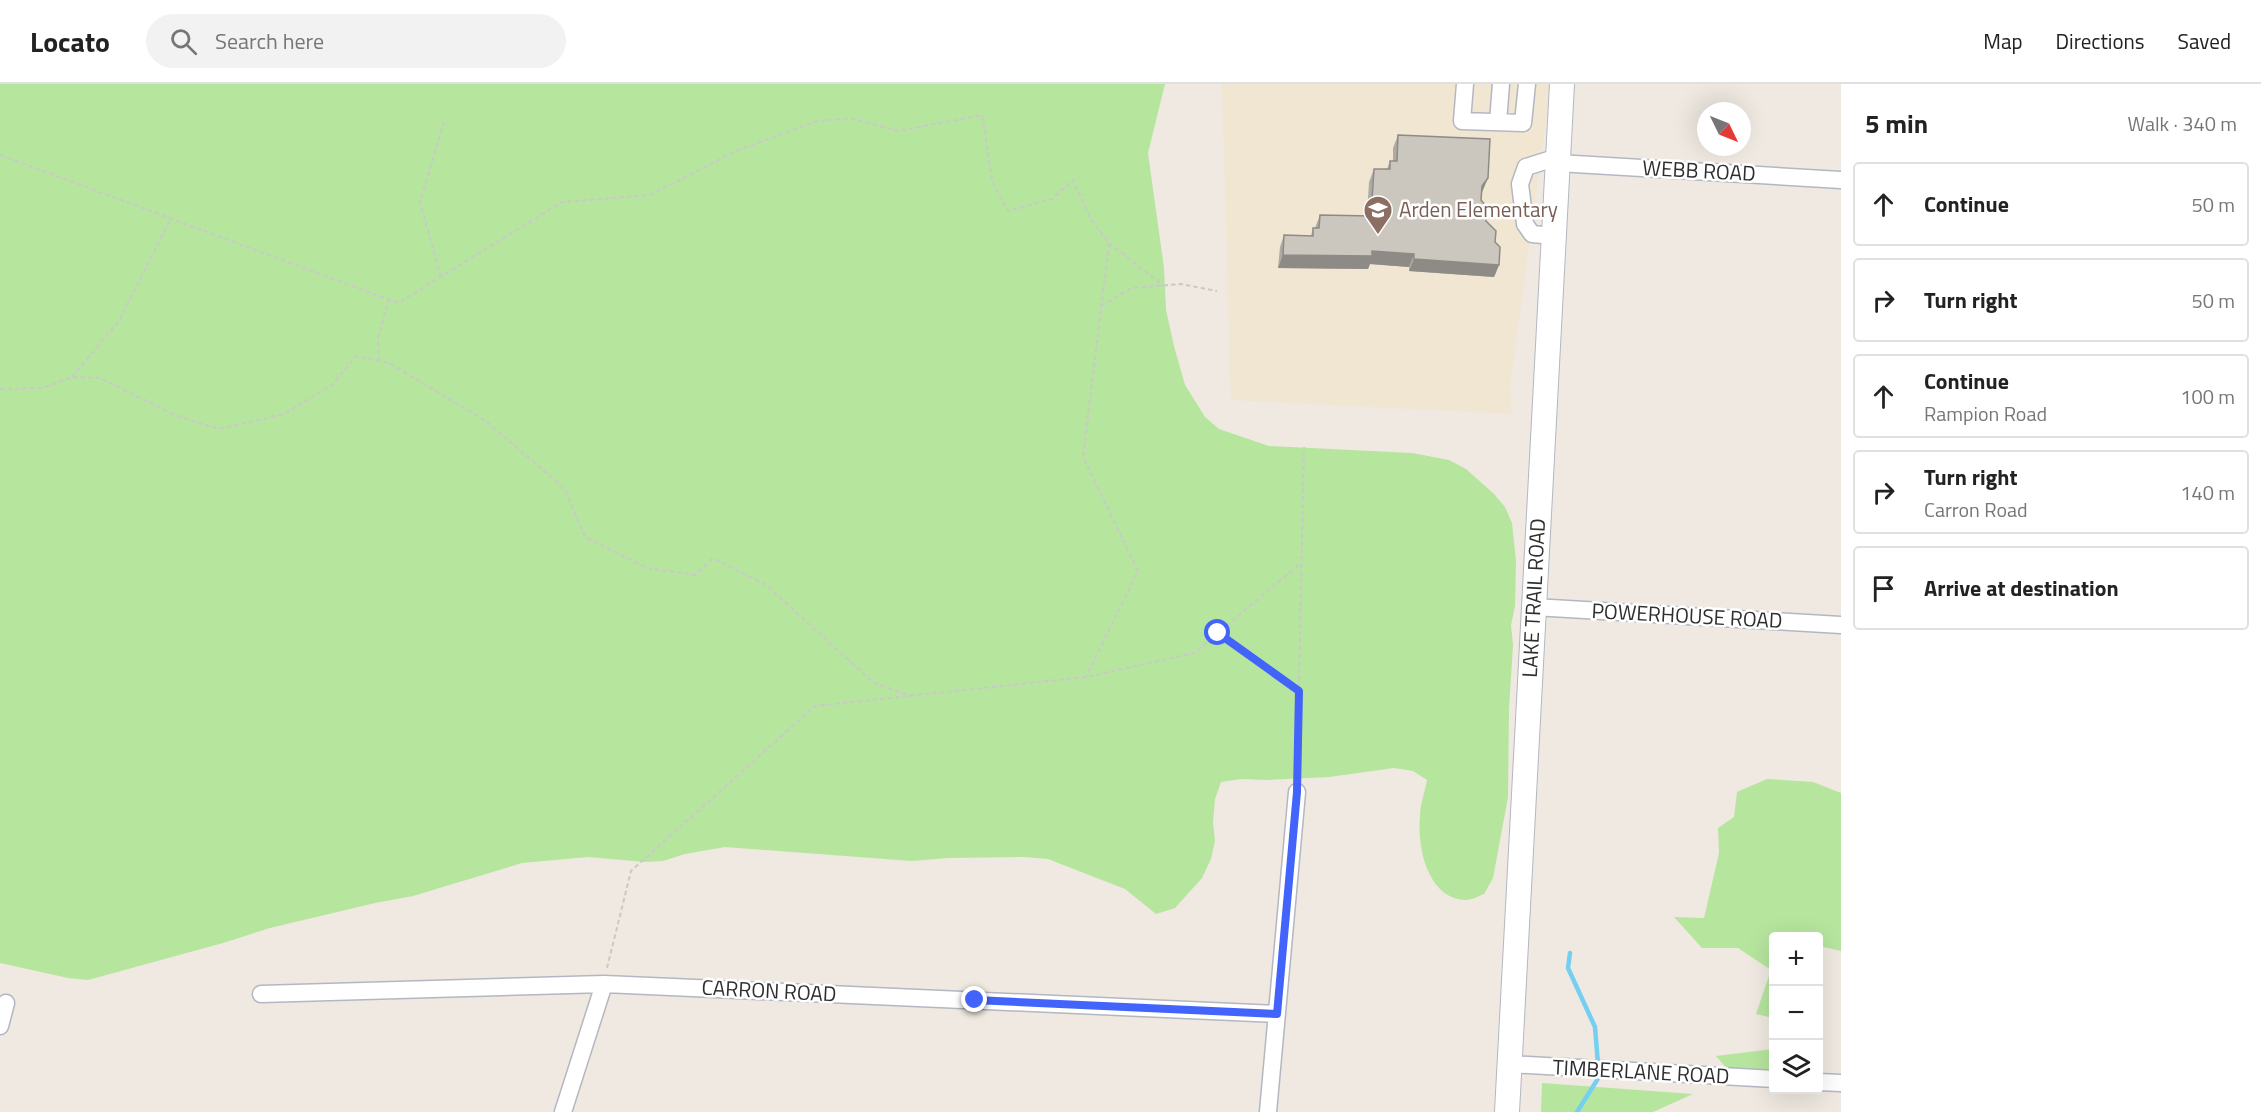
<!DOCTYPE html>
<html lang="en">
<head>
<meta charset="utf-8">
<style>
  :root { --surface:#fff; --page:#f2f2f2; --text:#222; --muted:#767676; --line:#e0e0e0 }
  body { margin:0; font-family:"Titillium Web",sans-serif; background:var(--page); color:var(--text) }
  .controls { position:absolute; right:18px; bottom:18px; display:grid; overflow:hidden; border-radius:6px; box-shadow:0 6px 24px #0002 }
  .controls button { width:54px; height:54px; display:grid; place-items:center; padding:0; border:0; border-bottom:2px solid var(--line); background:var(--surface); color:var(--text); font:30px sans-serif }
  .compass { position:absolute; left:1697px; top:18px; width:54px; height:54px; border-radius:50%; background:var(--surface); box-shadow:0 6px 24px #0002; rotate:133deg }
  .stop { position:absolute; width:18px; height:18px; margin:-14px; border:4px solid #4264fb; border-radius:50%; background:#fff }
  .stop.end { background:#4264fb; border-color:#fff; box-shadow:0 2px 6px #0008 }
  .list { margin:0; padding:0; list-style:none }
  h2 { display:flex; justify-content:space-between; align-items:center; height:78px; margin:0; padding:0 24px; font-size:26px }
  h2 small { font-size:20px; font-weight:400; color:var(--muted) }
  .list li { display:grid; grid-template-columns:39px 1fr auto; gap:18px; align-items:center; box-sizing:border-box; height:84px; margin:0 12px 12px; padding:0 12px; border:2px solid var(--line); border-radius:6px }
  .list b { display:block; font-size:22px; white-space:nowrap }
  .list p { margin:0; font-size:20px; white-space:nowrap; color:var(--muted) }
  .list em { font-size:20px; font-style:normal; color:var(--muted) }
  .icon { flex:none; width:33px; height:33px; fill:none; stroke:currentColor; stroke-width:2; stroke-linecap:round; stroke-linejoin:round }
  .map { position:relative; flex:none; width:1841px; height:1028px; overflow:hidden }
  header { display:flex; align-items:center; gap:36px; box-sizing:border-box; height:84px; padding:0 30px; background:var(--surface); border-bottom:2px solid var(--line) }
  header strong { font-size:28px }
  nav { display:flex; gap:33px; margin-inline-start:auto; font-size:21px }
  .search { width:420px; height:54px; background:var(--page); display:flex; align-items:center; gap:15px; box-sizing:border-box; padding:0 21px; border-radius:33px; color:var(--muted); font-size:22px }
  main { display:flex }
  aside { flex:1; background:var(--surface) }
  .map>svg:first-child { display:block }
</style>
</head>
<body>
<header>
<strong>Locato</strong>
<div class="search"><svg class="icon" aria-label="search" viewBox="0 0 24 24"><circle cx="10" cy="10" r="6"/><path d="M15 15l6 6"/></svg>Search here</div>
<nav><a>Map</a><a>Directions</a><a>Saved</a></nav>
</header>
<main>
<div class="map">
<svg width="1841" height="1028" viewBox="0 0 1841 1028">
  <rect width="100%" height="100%" fill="#efe9e1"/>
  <path fill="#f0e6d1" d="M1222 0H1551L1510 303 1512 330 1231 316Z"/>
  <path fill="#b6e59e" d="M0 0H1165L1148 69 1164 184 1166 226 1174 262 1185 301 1205 333 1219 345 1269 362 1412 369 1449 376 1466 385 1494 410 1505 423 1512 439 1516 477 1515 522 1511 541 1513 561 1509 625 1508 713 1493 794 1484 810C1479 812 1472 816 1466 816 1427 815 1417 762 1420 732 1420 720 1425 708 1427 696L1413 687 1394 684 1329 693 1267 696 1241 695 1221 698 1215 715 1213 738 1215 757 1211 775 1202 794 1175 824 1156 830 1125 805 1048 775 1025 773 948 774 912 777 725 763 685 770 663 777 645 778 588 773 522 779 413 812 375 819 270 844 223 859 88 896 68 894 0 879Z
    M1767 695 1813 698 1841 709V867L1819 862 1818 852H1774L1773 934 1756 930 1771 886 1738 864H1702L1674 833 1704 834 1719 769 1718 744 1734 733 1737 708Z
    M1773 965V986H1728L1716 972Z
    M1542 999 1693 1010 1653 1028H1541Z"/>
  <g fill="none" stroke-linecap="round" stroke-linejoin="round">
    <path stroke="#75cff0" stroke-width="4.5" d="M1570 869 1568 884 1595 943 1598 980
      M1577 1028 1599 993V989"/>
    <g stroke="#b4b7c1" stroke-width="19">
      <path id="street" d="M1465 0 1462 37 1523 39 1527 0
        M1498 38 1501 0
        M1558 79 1841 96
        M1554 152 1532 150 1525 140 1520 100 1526 83 1558 73
        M1534 523 1841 541
        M261 910 604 900 1277 930
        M0 942 6 919
        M1509 980 1774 995
        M1818 998 1841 999
        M563 1028 604 900
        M1268 1028 1297 708"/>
    </g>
    <g stroke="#b4b7c1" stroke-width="26">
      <path id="secondary" d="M1507 1028 1562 0"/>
    </g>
    <path stroke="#c9c9c9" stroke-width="2" stroke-dasharray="4.5 3" stroke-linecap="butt" d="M0 71 398 219 562 118 650 111 736 67 817 37 851 34 898 47 982 31 992 97 1008 127 1052 115 1073 96 1092 137 1109 159 1083 373 1138 487 1086 593
      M1109 159 1164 202
      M441 193 420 118 444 38
      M1101 222 1132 204 1181 200 1217 207
      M379 277 378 254 389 215
      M72 293 119 237 171 134
      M0 305 43 304 72 293 100 294 175 331 219 345 284 330 332 301 356 272 389 279 486 337 564 404 585 453 647 484 695 491 713 474 766 501 874 599 911 612
      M1218 549 1299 607
      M1297 694 1304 363
      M607 884 631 787 815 622 1086 593 1194 569 1301 479"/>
    <use href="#street" stroke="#fff" stroke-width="16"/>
    <use href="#secondary" stroke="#fff" stroke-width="24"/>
  </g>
  <path fill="#afaba4" d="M1398 51 1483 106 1482 109 1481 116 1486 137 1495 158 1499 181 1494 193 1409 187V183L1370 180 1368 185 1278 184 1280 163 1284 151 1311 152 1313 144H1315L1320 131 1367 132 1369 98 1374 85H1387L1390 77H1393V64Z"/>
  <path fill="#8e8b86" d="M1488 94 1483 106 1477 114 1482 102Z
    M1372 167 1414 170 1409 183 1370 180 1368 185 1278 184 1283 171Z
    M1414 175 1499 181 1494 193 1409 187Z"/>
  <path fill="#cbc7bf" stroke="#8e8b86" stroke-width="1.5" d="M1398 51 1490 55 1488 94 1482 102 1481 116 1486 122V137L1496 147 1495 158 1500 163 1499 181 1414 175V170L1372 167V172L1283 171 1284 151 1313 152V144H1319L1320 131 1371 132 1374 85H1390V77H1397Z"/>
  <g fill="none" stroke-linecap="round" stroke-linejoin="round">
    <path stroke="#4264fb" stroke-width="8" d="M975 916 1277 930 1297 708 1299 607 1218 549"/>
  </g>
  <defs>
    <g id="school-pin" transform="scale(1.5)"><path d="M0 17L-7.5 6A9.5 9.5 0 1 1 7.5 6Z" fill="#8d6e63" stroke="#fff"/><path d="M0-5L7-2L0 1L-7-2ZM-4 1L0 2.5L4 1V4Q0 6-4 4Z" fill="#fff"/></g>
  </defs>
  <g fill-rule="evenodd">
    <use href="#school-pin" x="1378" y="126"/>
  </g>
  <g text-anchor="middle" stroke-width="5" stroke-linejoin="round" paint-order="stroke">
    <g font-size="21" fill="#2e2e2e" stroke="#fff">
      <text transform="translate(1699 87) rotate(3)" y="7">WEBB ROAD</text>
      <text transform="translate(1534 514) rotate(-87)" y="7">LAKE TRAIL ROAD</text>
      <text transform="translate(1687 532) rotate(3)" y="7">POWERHOUSE ROAD</text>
      <text transform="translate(769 907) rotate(3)" y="7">CARRON ROAD</text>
      <text transform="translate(1641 988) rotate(3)" y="7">TIMBERLANE ROAD</text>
    </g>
    <g font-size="21" fill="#785e54" stroke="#fff" text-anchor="start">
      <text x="1399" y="133">Arden Elementary</text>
    </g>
  </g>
</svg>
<div class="controls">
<button>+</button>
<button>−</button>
<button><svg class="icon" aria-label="layers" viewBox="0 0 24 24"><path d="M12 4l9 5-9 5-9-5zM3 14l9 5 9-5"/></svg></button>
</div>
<svg class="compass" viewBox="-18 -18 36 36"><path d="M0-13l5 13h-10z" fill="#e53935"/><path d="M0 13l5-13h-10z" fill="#767676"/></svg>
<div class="stop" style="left:1218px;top:549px"></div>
<div class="stop end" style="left:975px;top:916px"></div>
</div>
<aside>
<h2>5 min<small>Walk · 340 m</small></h2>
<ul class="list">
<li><svg class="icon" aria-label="ahead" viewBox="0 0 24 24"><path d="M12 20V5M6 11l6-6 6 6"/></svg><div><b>Continue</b></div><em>50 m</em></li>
<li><svg class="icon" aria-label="right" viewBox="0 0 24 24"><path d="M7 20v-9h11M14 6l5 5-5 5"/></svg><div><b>Turn right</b></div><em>50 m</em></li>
<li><svg class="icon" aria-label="ahead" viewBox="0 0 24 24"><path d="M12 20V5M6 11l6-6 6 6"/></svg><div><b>Continue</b><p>Rampion Road</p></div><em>100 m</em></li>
<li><svg class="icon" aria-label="right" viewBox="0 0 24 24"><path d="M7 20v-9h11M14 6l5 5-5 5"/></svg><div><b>Turn right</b><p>Carron Road</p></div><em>140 m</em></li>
<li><svg class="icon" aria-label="arrive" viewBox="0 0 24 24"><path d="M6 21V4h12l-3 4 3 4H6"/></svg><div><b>Arrive at destination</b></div></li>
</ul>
</aside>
</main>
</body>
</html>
